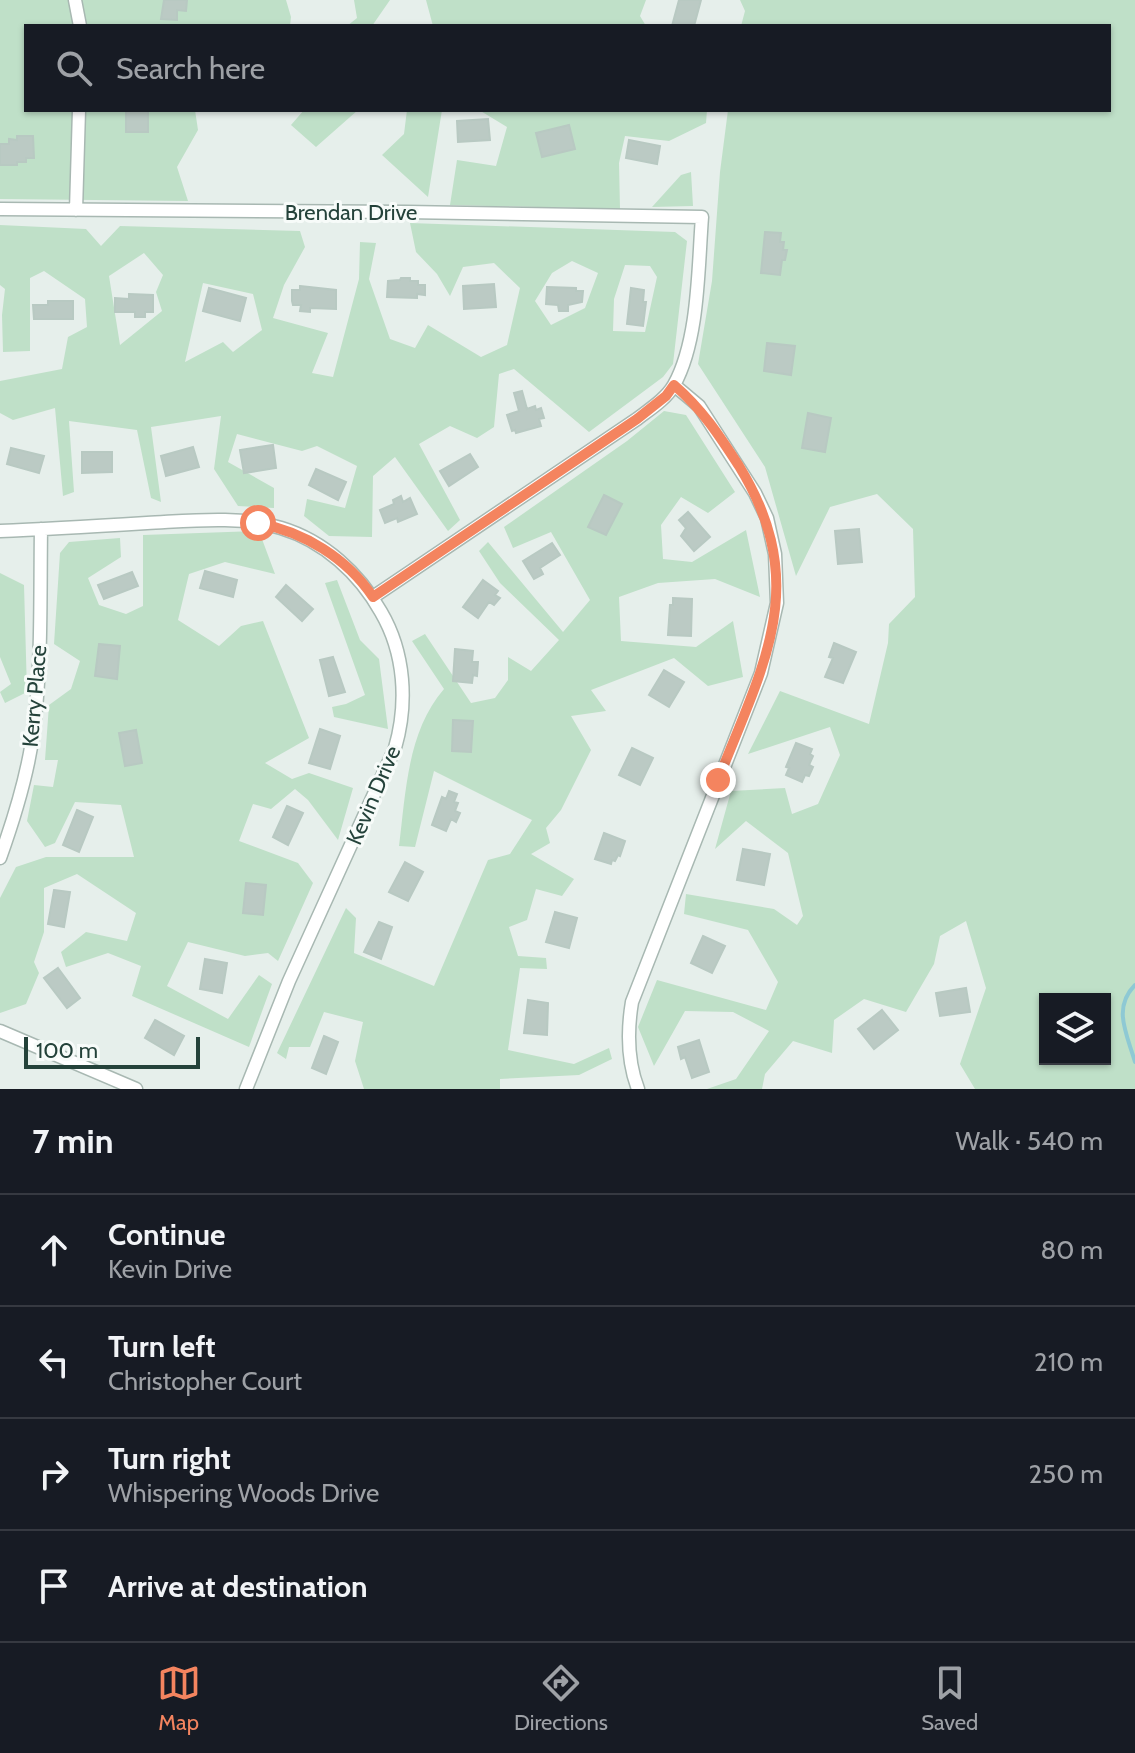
<!DOCTYPE html>
<html lang="en">
<head>
<meta charset="utf-8">
<style>
  :root { --surface:#171b24; --page:#242831; --text:#f1f3f6; --muted:#9ea1a6; --line:#363941; --accent:#f4845f }
  body { margin:0; font-family:Cabin,sans-serif; background:var(--page); color:var(--text) }
  .controls { position:absolute; right:24px; bottom:24px; display:grid; overflow:hidden; border-radius:0px; box-shadow:0 2px 6px #0004 }
  .controls button { width:72px; height:72px; display:grid; place-items:center; padding:0; border:0; border-bottom:2px solid var(--line); background:var(--surface); color:var(--text); font:40px sans-serif }
  .scale { position:absolute; left:24px; bottom:20px; width:176px; box-sizing:border-box; padding-left:8px; border:4px solid #24423a; border-top:0; font-size:22px; line-height:28px; white-space:nowrap; color:#24423a; -webkit-text-stroke:6px #f7fbf9; paint-order:stroke }
  .stop { position:absolute; width:24px; height:24px; margin:-18px; border:6px solid #f4845f; border-radius:50%; background:#fff }
  .stop.end { background:#f4845f; border-color:#fff; box-shadow:0 2px 8px #0008 }
  .list { margin:0; padding:0; list-style:none }
  h2 { display:flex; justify-content:space-between; align-items:center; height:104px; margin:0; padding:0 32px; font-size:34px }
  h2 small { font-size:26px; font-weight:400; color:var(--muted) }
  .list li { display:grid; grid-template-columns:52px 1fr auto; gap:24px; align-items:center; box-sizing:border-box; height:112px; padding:0 32px; border-top:2px solid var(--line) }
  .list b { display:block; font-size:30px; white-space:nowrap }
  .list p { margin:0; font-size:26px; white-space:nowrap; color:var(--muted) }
  .list em { font-size:26px; font-style:normal; color:var(--muted) }
  .icon { flex:none; width:44px; height:44px; fill:none; stroke:currentColor; stroke-width:2; stroke-linecap:round; stroke-linejoin:round }
  .map { position:relative; flex:none; width:1135px; height:1089px; overflow:hidden }
  .search { position:absolute; background:var(--surface); box-shadow:0 2px 6px #0004; left:24px; right:24px; top:24px; height:88px; display:flex; align-items:center; gap:20px; box-sizing:border-box; padding:0 28px; border-radius:0px; color:var(--muted); font-size:30px }
  .sheet { height:552px; background:var(--surface) }
  nav { display:flex; justify-content:space-around; align-items:center; box-sizing:border-box; height:112px; border-top:2px solid var(--line); background:var(--surface); font-size:22px; color:var(--muted) }
  nav a { display:grid; justify-items:center; gap:4px }
  nav .on { color:var(--accent) }
  .map>svg:first-child { display:block }
</style>
</head>
<body>
<div class="map">
<svg width="1135" height="1089" viewBox="0 0 1135 1089">
  <rect width="100%" height="100%" fill="#e6efeb"/>
  <path fill="#bfe0c8" fill-rule="evenodd" d="M0 0H286L291 17 290 26H26V110H195L198 130 177 167 188 201 0 199Z
    M354 0H390L372 26H347L357 18Z
    M426 0H646L640 16 646 26H433Z
    M740 0H1135V1089H975L960 1064 986 988 966 921 940 936 934 964 906 1012 864 999 834 1020 832 1053 793 1041 765 1074 762 1089H707L736 1079 769 1031 733 1012 685 1011 654 1066 638 1027 657 980 766 1010 778 982 748 930 684 914 686 894 774 909 797 925 803 916 788 853 746 821 715 849 731 791 785 788 792 814 818 804 840 755 830 727 748 754 780 691 869 724 888 643 889 624 915 597 913 529 877 494 830 507 796 576 765 467 698 364 712 281 720 172 728 110H1109V26H741L745 11ZM1045 999H1105V1059H1045Z
    M304 110H358L316 147 291 125Z
    M407 110H442L428 197 382 155 404 134Z
    M479 110H707L706 123 669 141 625 136 619 163 620 209 450 205 457 160 496 166 507 127Z
    M691 172 693 206 652 207 681 175Z
    M410 223 675 232 687 241 673 364 663 377 589 432 514 369 499 374 494 427 477 438 450 426 419 444 460 520 448 531 395 457 373 476 372 537 329 536 304 516 307 499 345 508 357 466 317 446 302 451 237 434 228 462 274 488V508L238 506 214 469 221 416 151 427 161 502 151 498 137 430 69 421 74 492 63 496 55 408 13 420 0 413V381L62 369 68 337 87 327 85 299 44 271 30 278V351L3 352 2 315 5 289 0 285V225L86 229 101 246 120 226 300 231 305 247 284 285 273 318 328 333 312 373 333 377 359 279 360 242 376 243 369 279 390 339 415 348 428 325 481 357 507 345 520 288 494 263 463 267 450 296 437 274 416 252ZM144 253 163 275 156 292 162 311 120 345 109 276ZM572 261 598 273 585 308 551 325 535 301 552 273ZM625 265 650 266 657 277 645 332 613 331 614 299ZM203 283 253 294 262 330 233 352 223 342 185 362Z
    M664 411 686 415 735 492 708 513 681 497 661 525 663 559 692 562 746 530 760 597 715 579 658 583 619 597 621 641 696 647 733 621 743 677 708 686 674 658 591 690 606 711 571 716 591 750 561 810 546 828 550 843 531 854 574 879 562 896 536 889 527 920 509 927 518 956 546 958 547 969 520 968 508 1050 574 1064 609 1048 612 1059 579 1075 500 1079V1089H364L355 1061 363 1022 324 1012 310 1047H289L286 1059 277 1053 346 908 356 918 354 953 434 986 488 860 510 854 532 820 434 771 415 847 399 846C406 792 407 732 444 689L412 641 425 634 471 703 495 698 508 680V657L531 671 559 640 500 583 479 551 488 542 563 632 590 600 551 532 513 548 504 527 627 441Z
    M259 531 275 574 225 562 189 574 178 620 219 646 241 626 263 621 309 738 265 763 292 779 309 773 353 788 338 840 308 800 295 789 271 809 253 804 239 841 298 863 313 883 278 961 268 953 245 956 188 942 167 986 228 1019 259 975 272 984 249 1047 132 996 141 966 108 953 66 967 61 952 86 932 127 941 136 913 77 874 44 888V932L34 962 39 973 26 1004 0 1013V898L16 867 46 857H134L121 805 75 802 55 843 45 847 27 821 34 785 53 787 58 760H45L49 705 71 689 80 661 54 644 60 553 69 542 120 538 121 557 88 578 99 605 126 614 143 606V535Z
    M0 573 24 585 27 692 5 703 0 692 11 684 0 657Z
    M337 580 360 640 379 659 388 729 334 717 332 707 346 704 365 695 325 583Z"/>
  <g fill="none" stroke-linecap="round" stroke-linejoin="round">
    <path stroke="#8ec9d4" stroke-width="4" d="M1135 985C1112 1008 1127 1034 1135 1062"/>
  </g>
  <path fill="#bbcac4" stroke="#b8c9c2" stroke-width="2" d="M164 0H187L186 11 177 10V20L161 19Z
    M679 0H701L694 26H672Z
    M126 110H148V132H126Z
    M488 119 490 140 458 142 457 121Z
    M569 125 575 149 542 157 536 133Z
    M17 136H33L34 158H26V162H17V165H0V144H9V139L17 140Z
    M629 140 660 146 657 164 626 158Z
    M765 232 781 233 780 242H784L783 250H787L785 260H782L780 275 761 273Z
    M401 278H410V281H418V285H425V295L417 294V298L387 297 388 281 400 280Z
    M494 284 496 307 464 309 463 286Z
    M300 286 336 290V309L310 308V312L300 311 301 305H293L292 301V290H300Z
    M547 287 576 288V291H583L582 302 568 305V311H559L558 305 546 304Z
    M209 288 246 298 240 321 203 311Z
    M631 288 644 290 643 302H646L643 326 627 324Z
    M129 294 153 295V312H145V317H135V312H115V298L129 299Z
    M48 301H73V319H34L33 305H48Z
    M767 343 795 346 791 375 764 371Z
    M522 391 527 409 535 406 536 410 541 408 544 418 539 419 541 426 516 433 515 430 512 431 507 415 519 411 514 393Z
    M808 413 831 418 825 452 802 448Z
    M273 445 276 468 244 473 240 450Z
    M193 447 199 467 166 476 161 456Z
    M11 448 44 456 39 473 7 464Z
    M82 452H112V472L82 473Z
    M470 454 478 467 449 486 440 471Z
    M316 469 346 482 338 500 309 485Z
    M604 495 622 504 606 535 588 527Z
    M401 496 403 502 410 498 417 514 398 522 397 518 385 523 380 510 394 504 393 500Z
    M688 512 710 537 694 551 681 536 686 528 679 520Z
    M859 529 862 562 838 564 835 531Z
    M552 543 560 555 540 568 543 574 534 579 523 561Z
    M205 571 237 580 233 597 200 588Z
    M132 572 138 586 104 599 98 585Z
    M483 580 498 591 495 595 500 598 494 605 489 602 478 618 463 607Z
    M286 585 313 609 302 621 276 597Z
    M673 598 692 599 691 636 668 635 670 605H673Z
    M834 643 856 652 843 683 825 677 833 658 829 657Z
    M99 644 120 646 117 679 95 676Z
    M455 649 473 651 472 662H478L477 676 473 675 472 683 453 681Z
    M333 657 345 692 329 696 320 660Z
    M664 670 684 682 669 707 649 695Z
    M453 720 473 721 471 752 452 751Z
    M320 729 340 736 330 769 309 763Z
    M136 730 142 763 125 766 119 733Z
    M796 743 812 749 810 754 813 756 809 765 813 767 809 776 805 775 802 782 786 775 789 768 786 767Z
    M632 748 653 758 640 785 619 775Z
    M449 791 457 794 454 802 458 803 455 811 460 813 456 822 451 819 446 831 432 825 442 797 446 799Z
    M287 806 303 813 288 845 273 837Z
    M77 810 93 817 79 852 63 845Z
    M604 833 625 841 620 856 618 855 615 861 612 860 611 864 595 859Z
    M743 849 770 854 764 885 737 880Z
    M405 862 423 872 408 901 389 892Z
    M246 883 266 885 263 915 243 913Z
    M54 890 70 892 64 927 48 924Z
    M555 912 577 918 569 948 546 942Z
    M379 922 392 927 381 959 364 952Z
    M703 936 725 946 712 973 691 963Z
    M205 959 227 963 222 993 200 989Z
    M58 968 80 998 67 1008 44 978Z
    M966 988 970 1012 940 1016 936 993Z
    M528 1000 548 1003 547 1035 524 1033Z
    M882 1010 898 1030 874 1049 858 1029Z
    M155 1020 184 1036 174 1055 145 1038Z
    M324 1036 338 1042 326 1074 312 1068Z
    M699 1040 709 1072 692 1078 685 1057 681 1059 678 1047Z"/>
  <g fill="none" stroke-linecap="round" stroke-linejoin="round">
    <g stroke="#a8b8b2" stroke-width="15">
      <path id="minor" d="M75 0 80 26
        M0 209 406 212 702 217C698 268 699 340 674 385 666 399 650 409 637 419L373 597
        M76 210 79 110
        M0 531C49 529 98 526 147 523 189 521 239 515 281 528 324 541 359 573 381 612 405 653 408 703 395 748L289 981 246 1089
        M0 858C15 816 29 771 34 727 42 662 40 595 41 529
        M0 1031 136 1089
        M638 1089C627 1060 627 1032 632 1002L761 673 777 603 775 554 767 518 755 493 699 406 674 385"/>
    </g>
    <use href="#minor" stroke="#fff" stroke-width="12"/>
  </g>
  <g fill="none" stroke-linecap="round" stroke-linejoin="round">
    <path stroke="#f4845f" stroke-width="10" d="M258 523C304 532 347 558 373 597L637 419 666 396 674 385C702 409 719 435 739 466 812 585 763 665 718 780"/>
  </g>
  <g text-anchor="middle" stroke-width="6" stroke-linejoin="round" paint-order="stroke">
    <g font-size="22" fill="#24423a" stroke="#f7fbf9">
      <text x="351" y="220">Brendan Drive</text>
      <text transform="translate(34 696) rotate(-85)" y="8">Kerry Place</text>
      <text transform="translate(373 795) rotate(-67)" y="8">Kevin Drive</text>
    </g>
  </g>
</svg>
<div class="controls">
<button><svg class="icon" aria-label="layers" viewBox="0 0 24 24"><path d="M12 4l9 5-9 5-9-5zM3 14l9 5 9-5"/></svg></button>
</div>
<div class="scale">100 m</div>
<div class="stop" style="left:258px;top:523px"></div>
<div class="stop end" style="left:718px;top:780px"></div>
<div class="search"><svg class="icon" aria-label="search" viewBox="0 0 24 24"><circle cx="10" cy="10" r="6"/><path d="M15 15l6 6"/></svg>Search here</div>
</div>
<section class="sheet">
<h2>7 min<small>Walk · 540 m</small></h2>
<ul class="list">
<li><svg class="icon" aria-label="ahead" viewBox="0 0 24 24"><path d="M12 20V5M6 11l6-6 6 6"/></svg><div><b>Continue</b><p>Kevin Drive</p></div><em>80 m</em></li>
<li><svg class="icon" aria-label="left" viewBox="0 0 24 24"><path d="M17 20v-9H6M10 6l-5 5 5 5"/></svg><div><b>Turn left</b><p>Christopher Court</p></div><em>210 m</em></li>
<li><svg class="icon" aria-label="right" viewBox="0 0 24 24"><path d="M7 20v-9h11M14 6l5 5-5 5"/></svg><div><b>Turn right</b><p>Whispering Woods Drive</p></div><em>250 m</em></li>
<li><svg class="icon" aria-label="arrive" viewBox="0 0 24 24"><path d="M6 21V4h12l-3 4 3 4H6"/></svg><div><b>Arrive at destination</b></div></li>
</ul>
</section>
<nav>
<a class="on"><svg class="icon" aria-label="map" viewBox="0 0 24 24"><path d="M3 6l6-2 6 2 6-2v14l-6 2-6-2-6 2zM9 4v14M15 6v14"/></svg>Map</a>
<a><svg class="icon" aria-label="directions" viewBox="0 0 24 24"><path d="M12 3l9 9-9 9-9-9zM9 14v-3h6M13 9l2 2-2 2"/></svg>Directions</a>
<a><svg class="icon" aria-label="saved" viewBox="0 0 24 24"><path d="M7 4h10v16l-5-4-5 4z"/></svg>Saved</a>
</nav>
</body>
</html>
